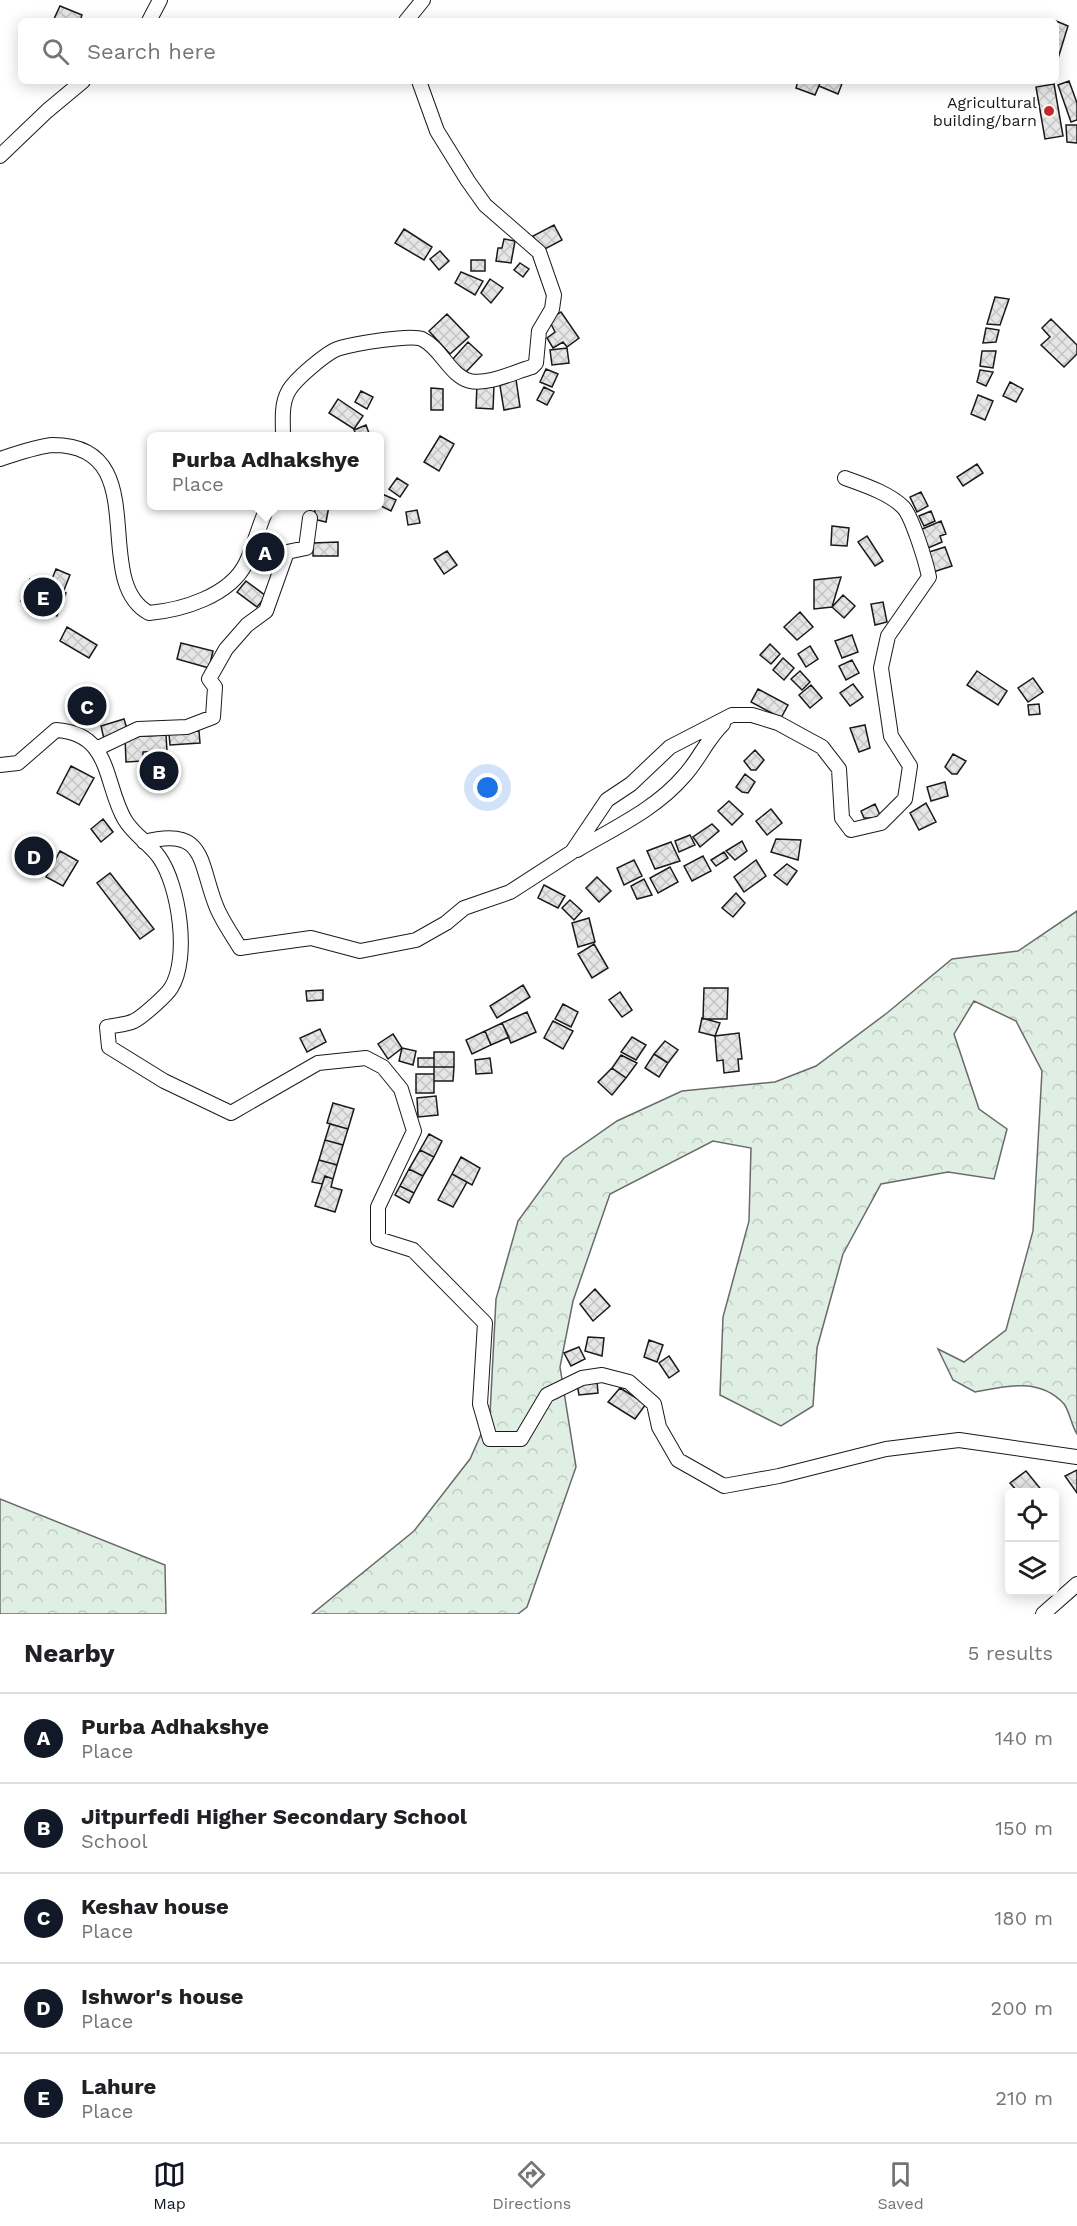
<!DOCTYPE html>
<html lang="en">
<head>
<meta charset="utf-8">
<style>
  :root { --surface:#fff; --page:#f6f6f6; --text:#202124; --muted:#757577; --line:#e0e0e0; --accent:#111827 }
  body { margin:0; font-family:"Work Sans",sans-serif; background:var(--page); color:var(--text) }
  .controls { position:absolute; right:18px; bottom:18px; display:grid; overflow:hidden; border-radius:9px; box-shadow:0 3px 15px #0003 }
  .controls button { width:54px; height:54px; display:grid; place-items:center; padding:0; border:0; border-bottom:2px solid var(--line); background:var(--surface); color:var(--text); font:30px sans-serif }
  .you { position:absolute; left:488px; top:788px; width:21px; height:21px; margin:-15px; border:4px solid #fff; border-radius:50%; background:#1a73e8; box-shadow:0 0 0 9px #1a73e833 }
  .badge { display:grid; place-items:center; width:39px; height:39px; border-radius:50%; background:var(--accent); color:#fff; font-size:20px; font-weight:700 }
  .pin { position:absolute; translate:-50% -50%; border:3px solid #fff; box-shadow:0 2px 6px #0006 }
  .popup { position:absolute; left:147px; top:432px; width:237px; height:78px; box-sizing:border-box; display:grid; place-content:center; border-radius:9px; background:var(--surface); filter:drop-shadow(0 2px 4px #0005); font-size:20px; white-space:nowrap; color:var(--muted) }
  .popup b { font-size:22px; color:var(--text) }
  .popup::after { content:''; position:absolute; left:50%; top:100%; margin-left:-12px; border:12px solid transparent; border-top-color:var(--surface) }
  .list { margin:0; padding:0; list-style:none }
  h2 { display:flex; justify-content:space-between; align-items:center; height:78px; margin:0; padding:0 24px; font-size:26px }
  h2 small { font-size:20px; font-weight:400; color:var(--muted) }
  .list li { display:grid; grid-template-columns:39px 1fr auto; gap:18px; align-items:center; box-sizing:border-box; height:90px; padding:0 24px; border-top:2px solid var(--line) }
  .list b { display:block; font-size:22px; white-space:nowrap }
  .list p { margin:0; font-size:20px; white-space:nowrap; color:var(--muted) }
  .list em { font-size:20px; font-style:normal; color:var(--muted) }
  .icon { flex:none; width:33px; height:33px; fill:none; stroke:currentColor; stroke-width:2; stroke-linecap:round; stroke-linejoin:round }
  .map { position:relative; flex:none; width:1077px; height:1614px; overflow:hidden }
  .search { position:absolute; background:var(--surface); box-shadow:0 3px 15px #0003; left:18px; right:18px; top:18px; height:66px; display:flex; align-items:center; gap:15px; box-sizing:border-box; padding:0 21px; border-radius:9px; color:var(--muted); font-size:22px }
  .sheet { height:528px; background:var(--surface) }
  nav { display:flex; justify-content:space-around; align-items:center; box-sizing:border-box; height:84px; border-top:2px solid var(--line); background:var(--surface); font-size:16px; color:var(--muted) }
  nav a { display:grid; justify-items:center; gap:3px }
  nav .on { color:var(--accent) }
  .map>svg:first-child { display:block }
</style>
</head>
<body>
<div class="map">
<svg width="1077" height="1614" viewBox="0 0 1077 1614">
  <defs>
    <pattern id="forest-crowns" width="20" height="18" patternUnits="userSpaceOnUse" patternTransform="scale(1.5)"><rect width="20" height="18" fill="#e0efe3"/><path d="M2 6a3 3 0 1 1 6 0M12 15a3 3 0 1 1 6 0" fill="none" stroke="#c0ccc2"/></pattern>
    <pattern id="building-cross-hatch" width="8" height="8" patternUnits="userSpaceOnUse" patternTransform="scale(1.5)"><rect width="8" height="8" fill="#e6e6e6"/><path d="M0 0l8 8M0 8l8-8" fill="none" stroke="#c5c5c5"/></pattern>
  </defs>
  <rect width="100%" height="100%" fill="#fff"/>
  <path fill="url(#forest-crowns)" stroke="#6a6a6a" stroke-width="1.5" d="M1077 911V1434C1071 1425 1070 1412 1064 1404 1040 1377 1005 1386 975 1392L953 1380 938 1349 964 1362 1006 1330 1033 1231 1042 1071 1016 1021 974 1001 954 1034 979 1109 1007 1129 994 1179 948 1172 881 1184 843 1254 817 1348 813 1406 781 1426 720 1395 723 1317 749 1221 751 1148 713 1141 610 1194 573 1301 560 1367 576 1467 527 1607 518 1614H312L414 1531 470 1459 490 1414 496 1299 518 1221 564 1158 617 1121 682 1091 775 1082 816 1066 887 1013 952 959 1018 951Z
    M0 1499 165 1565 166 1614H0Z"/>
  <path fill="url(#building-cross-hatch)" stroke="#1a1a1a" stroke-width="1.5" d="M60 6 82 15 80 21H53Z
    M1056 21 1068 26 1056 65Z
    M798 81H821L815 95 796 88Z
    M821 81H843L838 94 819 86Z
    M1069 81 1077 103V120L1071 122 1058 85Z
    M1054 84 1063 136 1045 139 1036 87Z
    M1066 125H1077V143L1067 142Z
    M554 225 562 240 541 251 533 236Z
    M404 229 432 247 424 260 395 243Z
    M504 239 515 241 511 263 496 261 498 248H502Z
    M440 251 449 261 439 270 430 259Z
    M471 260H485V271H471Z
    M520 263 529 269 523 277 514 270Z
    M461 272 483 281 475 295 455 283Z
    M490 279 503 288 491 303 481 293Z
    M995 297 1009 299 1000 325 987 324Z
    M561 312 579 338 567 347 563 342 553 348 547 338 555 332 549 320Z
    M447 314 469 337 450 354 429 331Z
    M1051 319 1077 345V354L1064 367 1041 345 1050 337 1042 328Z
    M986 328 999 330 996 342 983 343Z
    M468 342 482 355 466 372 452 360Z
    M567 348 569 363 552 365 550 350Z
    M982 351H996L993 368 980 366Z
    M546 369 558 374 552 387 540 382Z
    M980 370 993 372 986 386 977 382Z
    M516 379 520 407 504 410 499 380Z
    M1010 382 1023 389 1016 402 1003 396Z
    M477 384 494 385 493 409 476 408Z
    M544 387 554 392 547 405 537 400Z
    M431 388 443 389V410H431Z
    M361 391 373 397 367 409 355 402Z
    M978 395 993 401 985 420 971 414Z
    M338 399 363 416 354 429 329 413Z
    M366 425 370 436H357L354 430Z
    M440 436 454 444 439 471 424 462Z
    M977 464 983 473 963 486 957 477Z
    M397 478 408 485 400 497 389 489Z
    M921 492 928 506 917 512 910 497Z
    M382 494 396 500 391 511 379 505Z
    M316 506H329L326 522 313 519Z
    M417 510 420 523 408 525 406 512Z
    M931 511 935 521 924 526 919 516Z
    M941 521 946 534 940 536 942 542 928 548 920 530Z
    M832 526 849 528 847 546 831 545Z
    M867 536 883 561 875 566 858 542Z
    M338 542V556H313V543Z
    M262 543 274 547 266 566 255 562Z
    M945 547 952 566 933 572 926 553Z
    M447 551 457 565 444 574 434 559Z
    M56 569 70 575 64 590 50 584Z
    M841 577 832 607 814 609V580Z
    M30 579 66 593 57 616 21 601Z
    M246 581 266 596 257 607 237 592Z
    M843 595 855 606 844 618 832 607Z
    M883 602 887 622 875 625 871 604Z
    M800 612 813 627 797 640 784 627Z
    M67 627 97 645 89 658 60 641Z
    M852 635 858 652 842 658 835 641Z
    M181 643 213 651 209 668 177 659Z
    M770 644 780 654 771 664 760 655Z
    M810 646 818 659 806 667 798 654Z
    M783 658 794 668 784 680 773 670Z
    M852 660 859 673 846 680 839 666Z
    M800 671 810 682 802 690 791 679Z
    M977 671 1007 691 998 705 967 685Z
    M1033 678 1043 692 1028 702 1018 688Z
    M853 684 863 697 850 706 840 693Z
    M811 685 822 698 810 708 799 695Z
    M83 688 107 708 92 725 68 704Z
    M758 689 788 705 781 718 751 702Z
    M1039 704 1040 714 1029 715 1028 705Z
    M124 719 128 732 104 739 101 726Z
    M865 725 870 748 859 752 850 728Z
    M199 731 200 743 170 745 169 733Z
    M166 735 167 751 143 752V761L126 762 125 737Z
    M755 750 764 760 756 770H751L744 761Z
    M953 754 966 761 957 774H952L945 767Z
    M71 766 94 778 79 805 57 793Z
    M745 774 755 782 748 793 742 792 736 787Z
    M945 782 948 796 931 801 927 787Z
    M729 801 743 814 732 825 718 811Z
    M926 803 936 822 919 830 910 813Z
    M875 804 880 815 876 818H864L861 811Z
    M771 809 782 823 767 835 756 821Z
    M103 819 113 832 101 842 91 829Z
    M712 824 719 831 700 847 693 837Z
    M690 835 695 845 679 852 675 841Z
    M30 837 54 858 39 875 15 854Z
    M776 839 801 840 798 860 771 852Z
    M742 841 747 851 735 860 726 851Z
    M671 842 680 861 655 869 647 851Z
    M60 851 78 861 63 886 46 877Z
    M724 852 728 858 716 866 711 860Z
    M703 856 711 871 692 881 684 866Z
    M634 860 642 876 624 885 617 868Z
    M756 860 766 876 744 892 734 877Z
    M787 864 797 871 787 885 774 875Z
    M670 867 678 882 658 893 650 878Z
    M110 873 154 929 140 939 97 883Z
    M597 877 611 891 599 902 586 888Z
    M644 879 652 895 637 899 631 886Z
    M544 885 565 896 558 908 538 898Z
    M736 893 745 903 733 917 722 908Z
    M570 900 582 911 574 920 562 908Z
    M589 918 595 942 578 947 572 923Z
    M594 944 608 968 592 978 578 954Z
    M523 985 530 997 497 1018 490 1006Z
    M704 988H728L727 1019H703Z
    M323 990V1000L307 1001 306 991Z
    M620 992 632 1010 622 1017 609 1000Z
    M563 1004 578 1012 571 1027 555 1019Z
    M527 1012 536 1032 511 1043 502 1023Z
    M702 1018 720 1023 715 1036 699 1032Z
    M553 1021 573 1031 563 1049 544 1038Z
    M502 1023 509 1037 491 1045 485 1031Z
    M320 1029 326 1042 307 1052 300 1038Z
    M485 1031 491 1045 472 1054 466 1040Z
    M739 1033 742 1059H738L739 1071 724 1073 723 1060 717 1061 715 1036Z
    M393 1034 402 1048 388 1059 378 1044Z
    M632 1037 646 1045 636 1060 621 1052Z
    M665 1041 678 1050 668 1063 654 1054Z
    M402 1048 416 1051 413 1065 399 1061Z
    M434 1052H454V1067H434Z
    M654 1054 668 1063 659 1077 645 1068Z
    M621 1055 637 1063 626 1078 612 1068Z
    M418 1058H434V1067H418Z
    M490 1058 492 1073 476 1074 475 1060Z
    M434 1067H454L453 1081H434Z
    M612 1068 626 1078 612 1095 598 1082Z
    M416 1074H434V1093H416Z
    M436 1096 438 1115 418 1117 417 1098Z
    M333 1103 354 1109 348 1129 327 1123Z
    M330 1124 348 1129 343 1145 325 1140Z
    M429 1134 442 1141 434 1157 420 1150Z
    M325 1140 343 1145 337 1165 319 1160Z
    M420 1150 434 1157 423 1176 409 1169Z
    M461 1157 480 1168 472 1185 452 1174Z
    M319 1160 337 1165 333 1179 325 1176 322 1184 312 1182Z
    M409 1169 423 1176 414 1193 400 1186Z
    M452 1174 467 1182 453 1207 438 1200Z
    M325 1176 333 1179 331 1187 342 1190 335 1212 315 1206Z
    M400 1186 414 1193 409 1203 395 1195Z
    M595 1289 610 1306 593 1321 580 1304Z
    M588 1337 604 1338 602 1356 585 1351Z
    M649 1340 663 1345 657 1362 644 1357Z
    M579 1347 585 1359 571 1366 564 1353Z
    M669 1356 679 1371 669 1378 659 1363Z
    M597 1381 598 1393 579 1395 577 1384Z
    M620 1388 646 1404 635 1419 608 1402Z
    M1077 1470V1493L1065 1476Z
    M1026 1471 1043 1492H1018L1010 1483Z"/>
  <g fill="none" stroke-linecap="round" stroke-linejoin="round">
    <g stroke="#1a1a1a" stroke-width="16">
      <path id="minor" d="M149 21 160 0
        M406 21 423 0
        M0 156 47 111 83 81
        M283 436C283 421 281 405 288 392 294 380 328 351 340 348 354 344 410 334 422 339 441 348 450 376 470 381 489 385 514 372 532 367L536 363 539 331 552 309 554 295 539 252 485 205 468 181 437 131 419 81
        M0 459C16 454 37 446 53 445 156 445 89 581 149 613 182 610 230 596 246 563 255 544 259 524 268 506
        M96 749 138 729 187 727 213 717 215 687 209 679 226 649 247 625 266 611 287 552 306 548 310 518
        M0 765 18 763 56 730C112 733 104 785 125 820 134 835 149 843 159 857 179 885 190 958 171 988 167 995 141 1018 134 1021 126 1025 115 1025 107 1027L109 1047 164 1081 231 1113 318 1063 366 1058 383 1067 401 1089 414 1131 378 1207V1239L413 1250 485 1323 480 1404 490 1439H521L547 1395 582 1378 602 1375 629 1382 654 1404 659 1427 678 1460 724 1486 779 1476 886 1449 959 1440 1077 1457
        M144 842C205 826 199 861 215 903 220 918 231 933 240 948L311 938 360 951 416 940 446 923 464 908 510 892 572 852 607 800 631 784 670 747 732 715H752L778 723 822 747 839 769 842 818 851 830 881 823 905 799 910 766 891 736 881 668 888 636 929 577C926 562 912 516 903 507 889 493 864 485 845 478
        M577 850C614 828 656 809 684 776 699 760 707 739 723 724
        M1043 1614 1077 1584"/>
    </g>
    <use href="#minor" stroke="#fff" stroke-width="14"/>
  </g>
  <circle fill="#c62828" stroke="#fff" stroke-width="2" cx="1049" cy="111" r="6"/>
  <g text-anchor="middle" stroke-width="4.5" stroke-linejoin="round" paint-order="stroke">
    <g font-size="16" fill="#1a1a1a" stroke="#fff" text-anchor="end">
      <text x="1037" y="108">Agricultural<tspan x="1037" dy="18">building/barn</tspan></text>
    </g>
  </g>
</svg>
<div class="controls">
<button><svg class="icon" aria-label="locate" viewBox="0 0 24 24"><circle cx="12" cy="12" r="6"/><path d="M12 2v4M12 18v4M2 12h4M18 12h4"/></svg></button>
<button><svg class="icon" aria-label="layers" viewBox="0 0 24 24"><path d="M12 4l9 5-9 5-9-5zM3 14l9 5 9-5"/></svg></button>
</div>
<div class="you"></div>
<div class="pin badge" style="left:265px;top:552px">A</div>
<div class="popup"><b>Purba Adhakshye</b>Place</div>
<div class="pin badge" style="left:159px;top:771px">B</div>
<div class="pin badge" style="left:87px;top:706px">C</div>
<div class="pin badge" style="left:34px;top:856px">D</div>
<div class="pin badge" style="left:43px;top:597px">E</div>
<div class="search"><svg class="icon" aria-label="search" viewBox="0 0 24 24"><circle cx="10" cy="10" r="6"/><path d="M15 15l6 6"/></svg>Search here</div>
</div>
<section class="sheet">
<h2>Nearby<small>5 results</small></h2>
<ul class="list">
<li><span class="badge">A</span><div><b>Purba Adhakshye</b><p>Place</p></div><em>140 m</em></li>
<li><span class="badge">B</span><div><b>Jitpurfedi Higher Secondary School</b><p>School</p></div><em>150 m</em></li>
<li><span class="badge">C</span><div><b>Keshav house</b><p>Place</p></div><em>180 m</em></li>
<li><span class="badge">D</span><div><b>Ishwor's house</b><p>Place</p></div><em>200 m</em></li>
<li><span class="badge">E</span><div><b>Lahure</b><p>Place</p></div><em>210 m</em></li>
</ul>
</section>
<nav>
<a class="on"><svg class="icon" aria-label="map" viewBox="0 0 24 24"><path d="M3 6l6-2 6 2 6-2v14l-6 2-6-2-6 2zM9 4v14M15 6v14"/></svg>Map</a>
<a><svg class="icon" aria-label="directions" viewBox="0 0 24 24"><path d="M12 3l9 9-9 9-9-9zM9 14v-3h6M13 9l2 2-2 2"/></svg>Directions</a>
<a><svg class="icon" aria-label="saved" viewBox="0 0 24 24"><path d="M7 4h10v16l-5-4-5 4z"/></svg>Saved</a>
</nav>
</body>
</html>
